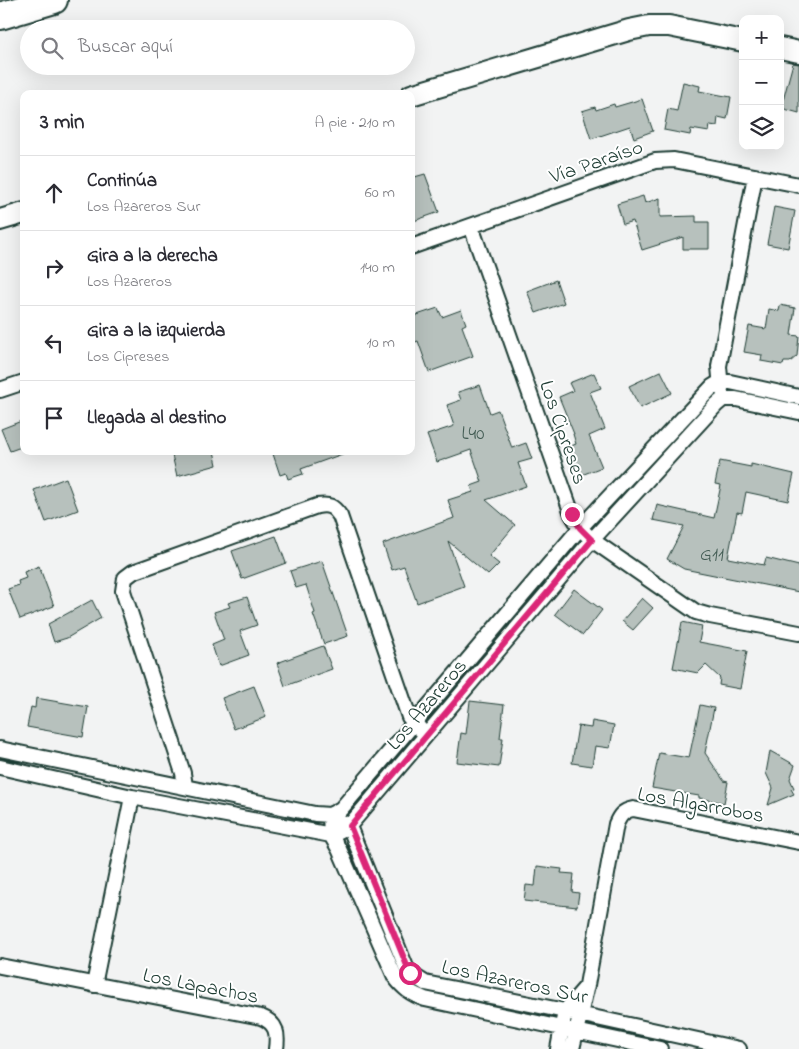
<!DOCTYPE html>
<html lang="es">
<head>
<meta charset="utf-8">
<style>
  :root { --surface:#fff; --page:#f7f7f7; --text:#2b2b33; --muted:#7c7c81; --line:#e1e1e2 }
  body { margin:0; font-family:"Indie Flower",sans-serif; background:var(--page); color:var(--text) }
  .controls { position:absolute; right:15px; top:15px; display:grid; overflow:hidden; border-radius:10px; box-shadow:0 5px 20px #0002 }
  .controls button { width:45px; height:45px; display:grid; place-items:center; padding:0; border:0; border-bottom:1px solid var(--line); background:var(--surface); color:var(--text); font:25px sans-serif }
  .stop { position:absolute; width:15px; height:15px; margin:-11px; border:4px solid #db2777; border-radius:50%; background:#fff }
  .stop.end { background:#db2777; border-color:#fff; box-shadow:0 1px 5px #0008 }
  .list { margin:0; padding:0; list-style:none }
  h2 { display:flex; justify-content:space-between; align-items:center; height:65px; margin:0; padding:0 20px; font-size:21px }
  h2 small { font-size:16px; font-weight:400; color:var(--muted) }
  .list li { display:grid; grid-template-columns:32px 1fr auto; gap:15px; align-items:center; box-sizing:border-box; height:75px; padding:0 20px; border-top:1px solid var(--line) }
  .list b { display:block; font-size:19px; white-space:nowrap }
  .list p { margin:0; font-size:16px; white-space:nowrap; color:var(--muted) }
  .list em { font-size:16px; font-style:normal; color:var(--muted) }
  .icon { flex:none; width:28px; height:28px; fill:none; stroke:currentColor; stroke-width:2; stroke-linecap:round; stroke-linejoin:round }
  .map { position:relative; flex:none; width:799px; height:1049px; overflow:hidden }
  .search { position:absolute; background:var(--surface); box-shadow:0 5px 20px #0002; left:20px; top:20px; width:395px; height:55px; display:flex; align-items:center; gap:12px; box-sizing:border-box; padding:0 18px; border-radius:28px; color:var(--muted); font-size:19px }
  .panel { position:absolute; background:var(--surface); box-shadow:0 5px 20px #0002; left:20px; top:90px; width:395px; height:365px; border-radius:10px }
  .map>svg:first-child { display:block }
</style>
</head>
<body>
<div class="map">
<svg width="799" height="1049" viewBox="0 0 799 1049">
  <rect width="100%" height="100%" fill="#f2f3f3"/>
  <filter id="ink" filterUnits="userSpaceOnUse"><feTurbulence type="fractalNoise" baseFrequency=".02" numOctaves="2"/><feDisplacementMap in="SourceGraphic" scale="10" xChannelSelector="R" yChannelSelector="G"/><feConvolveMatrix kernelMatrix="1 2 1 2 8 2 1 2 1" color-interpolation-filters="sRGB"/></filter>
  <g filter="url(#ink)">
    <path fill="#b7c1bd" stroke="#1f3d34" d="M793 63 799 64V113L781 108Z
      M683 82 700 86 699 91 731 97 727 119 718 117 717 126 710 125 709 132 691 129 690 135 664 130 668 109 677 111Z
      M642 99 653 131 634 138 630 126 591 139 582 111 595 107 596 110 614 104 615 107Z
      M425 174 439 212 411 222V178Z
      M643 196 645 203 660 198V217L696 216V222H709V249H683V237L642 250 633 221 623 224 617 204Z
      M774 207 795 211 788 248 767 244Z
      M556 280 564 303 536 313 527 291Z
      M780 305 795 308 791 335 799 336 797 356 790 362H784L783 365 761 361 762 355 744 352 749 326 766 329 769 309 779 311Z
      M438 308 442 317 461 310 466 324 462 326 473 356 429 372 418 341 411 344V317Z
      M661 371 672 393 640 408 629 386Z
      M594 373 601 388 590 392 605 429 589 436 602 467 579 476 566 448 576 444 573 434H574L559 397 573 391 569 383Z
      M480 385 490 413 498 410 512 448 526 443 532 459 518 463 526 486 486 500 515 525 489 556 499 564 488 575 448 541 464 586 417 603 404 566 392 570 383 544 454 518 448 500 473 492 471 486 482 482 471 450 437 462 427 435 454 426 447 405 461 400 458 392Z
      M24 420V446L10 451 1 429Z
      M171 451H214L217 465 177 476Z
      M272 451H345V453L301 469 303 474 288 479 286 473 280 475Z
      M720 461 751 467V464L794 474 788 501 746 492 742 513 737 512 728 558 764 565 766 558 799 566V592L684 569 667 559 684 526 653 520 657 505 714 518 721 485 715 484Z
      M66 478 78 510 46 522 34 490Z
      M276 536 286 563 242 579 232 551Z
      M322 561 348 636 324 644 313 614 315 613 306 585 296 588 290 571Z
      M39 566 54 606 20 619 8 589 19 585 18 581 26 578 24 572Z
      M574 589 602 610 583 635 555 614Z
      M247 597 257 625 240 631 249 655 219 666 212 645 224 640 214 612 230 607 228 603Z
      M642 598 653 608 633 630 622 621Z
      M92 600 101 618 67 638 54 642 48 624Z
      M682 622 702 626 699 642 747 651 740 689 719 685 720 678 706 665 698 673 673 668Z
      M323 646 332 669 285 686 277 663Z
      M254 686 266 717 234 729 222 698Z
      M36 698 88 707 83 737 27 727 31 707 35 708Z
      M470 701 504 705 500 738H503L499 767 457 762 461 733 466 734Z
      M700 705 714 708 705 753 724 781 728 782 724 803 699 798V796L652 788 659 753 689 758Z
      M592 721 614 725 610 748 595 746 592 766 572 763 578 726 591 728Z
      M770 751 795 765 790 779 794 788 791 789 794 794 768 805 773 788 766 773Z
      M537 866 562 869 561 873 574 874 572 892 579 893 577 907 524 901 526 885 535 886Z"/>
    <g fill="none" stroke-linecap="round" stroke-linejoin="round">
      <g stroke="#1f3d34" stroke-width="18">
        <path id="street" d="M471 226 572 514 580 528 592 540 696 612 710 616 799 633
          M411 247 655 161 674 160 799 185
          M721 389 719 366 755 176
          M0 390 24 382
          M0 749 315 814 330 815 341 809 580 528 712 387 720 382H730L799 397
          M0 767 132 797 331 835 349 826 592 540 716 405 723 399H736L799 412
          M185 786 183 773 123 591 125 578 133 572 317 506C329 504 333 506 340 516L409 717 421 730
          M330 815 331 835 339 849 395 977C403 988 411 994 425 999L660 1049
          M342 822 349 826 406 967C411 975 417 978 425 983L565 1011 739 1049
          M0 966 261 1017C277 1023 278 1034 276 1049
          M94 985 132 797
          M558 1049 565 1011 585 988
          M572 1049 587 985 616 824C620 815 623 811 633 809L799 842"/>
      </g>
      <g stroke="#1f3d34" stroke-width="24">
        <path id="secondary" d="M780 48 799 52
          M411 95 629 30 649 26H669L743 41
          M0 220 24 213"/>
      </g>
      <g stroke="#1f3d34" stroke-width="30">
        <path id="highway" d="M0 16 54 0"/>
      </g>
      <use href="#street" stroke="#fff" stroke-width="14"/>
      <use href="#secondary" stroke="#fff" stroke-width="20"/>
      <use href="#highway" stroke="#fff" stroke-width="26"/>
    </g>
  </g>
  <g fill="none" stroke-linecap="round" stroke-linejoin="round" filter="url(#ink)">
    <path stroke="#db2777" stroke-width="6" d="M410 973 350 826 592 540 580 528 572 514"/>
  </g>
  <g text-anchor="middle" stroke-width="4" stroke-linejoin="round" paint-order="stroke">
    <g font-size="19" fill="#455e56">
      <text x="473" y="439">L40</text>
      <text x="712" y="560">G11</text>
    </g>
    <g font-size="21" fill="#1f3d34" stroke="#fff">
      <text transform="translate(596 161) rotate(-19)" y="7">Vía Paraíso</text>
      <text transform="translate(564 432) rotate(71)" y="7">Los Cipreses</text>
      <text transform="translate(426 704) rotate(-50)" y="7">Los Azareros</text>
      <text transform="translate(701 804) rotate(10)" y="7">Los Algarrobos</text>
      <text transform="translate(515 981) rotate(12)" y="7">Los Azareros Sur</text>
      <text transform="translate(201 985) rotate(11)" y="7">Los Lapachos</text>
    </g>
  </g>
</svg>
<div class="controls">
<button>+</button>
<button>−</button>
<button><svg class="icon" aria-label="layers" viewBox="0 0 24 24"><path d="M12 4l9 5-9 5-9-5zM3 14l9 5 9-5"/></svg></button>
</div>
<div class="stop" style="left:410px;top:973px"></div>
<div class="stop end" style="left:572px;top:514px"></div>
<div class="search"><svg class="icon" aria-label="search" viewBox="0 0 24 24"><circle cx="10" cy="10" r="6"/><path d="M15 15l6 6"/></svg>Buscar aquí</div>
<section class="panel">
<h2>3 min<small>A pie · 210 m</small></h2>
<ul class="list">
<li><svg class="icon" aria-label="ahead" viewBox="0 0 24 24"><path d="M12 20V5M6 11l6-6 6 6"/></svg><div><b>Continúa</b><p>Los Azareros Sur</p></div><em>60 m</em></li>
<li><svg class="icon" aria-label="right" viewBox="0 0 24 24"><path d="M7 20v-9h11M14 6l5 5-5 5"/></svg><div><b>Gira a la derecha</b><p>Los Azareros</p></div><em>140 m</em></li>
<li><svg class="icon" aria-label="left" viewBox="0 0 24 24"><path d="M17 20v-9H6M10 6l-5 5 5 5"/></svg><div><b>Gira a la izquierda</b><p>Los Cipreses</p></div><em>10 m</em></li>
<li><svg class="icon" aria-label="arrive" viewBox="0 0 24 24"><path d="M6 21V4h12l-3 4 3 4H6"/></svg><div><b>Llegada al destino</b></div></li>
</ul>
</section>
</div>
</body>
</html>
